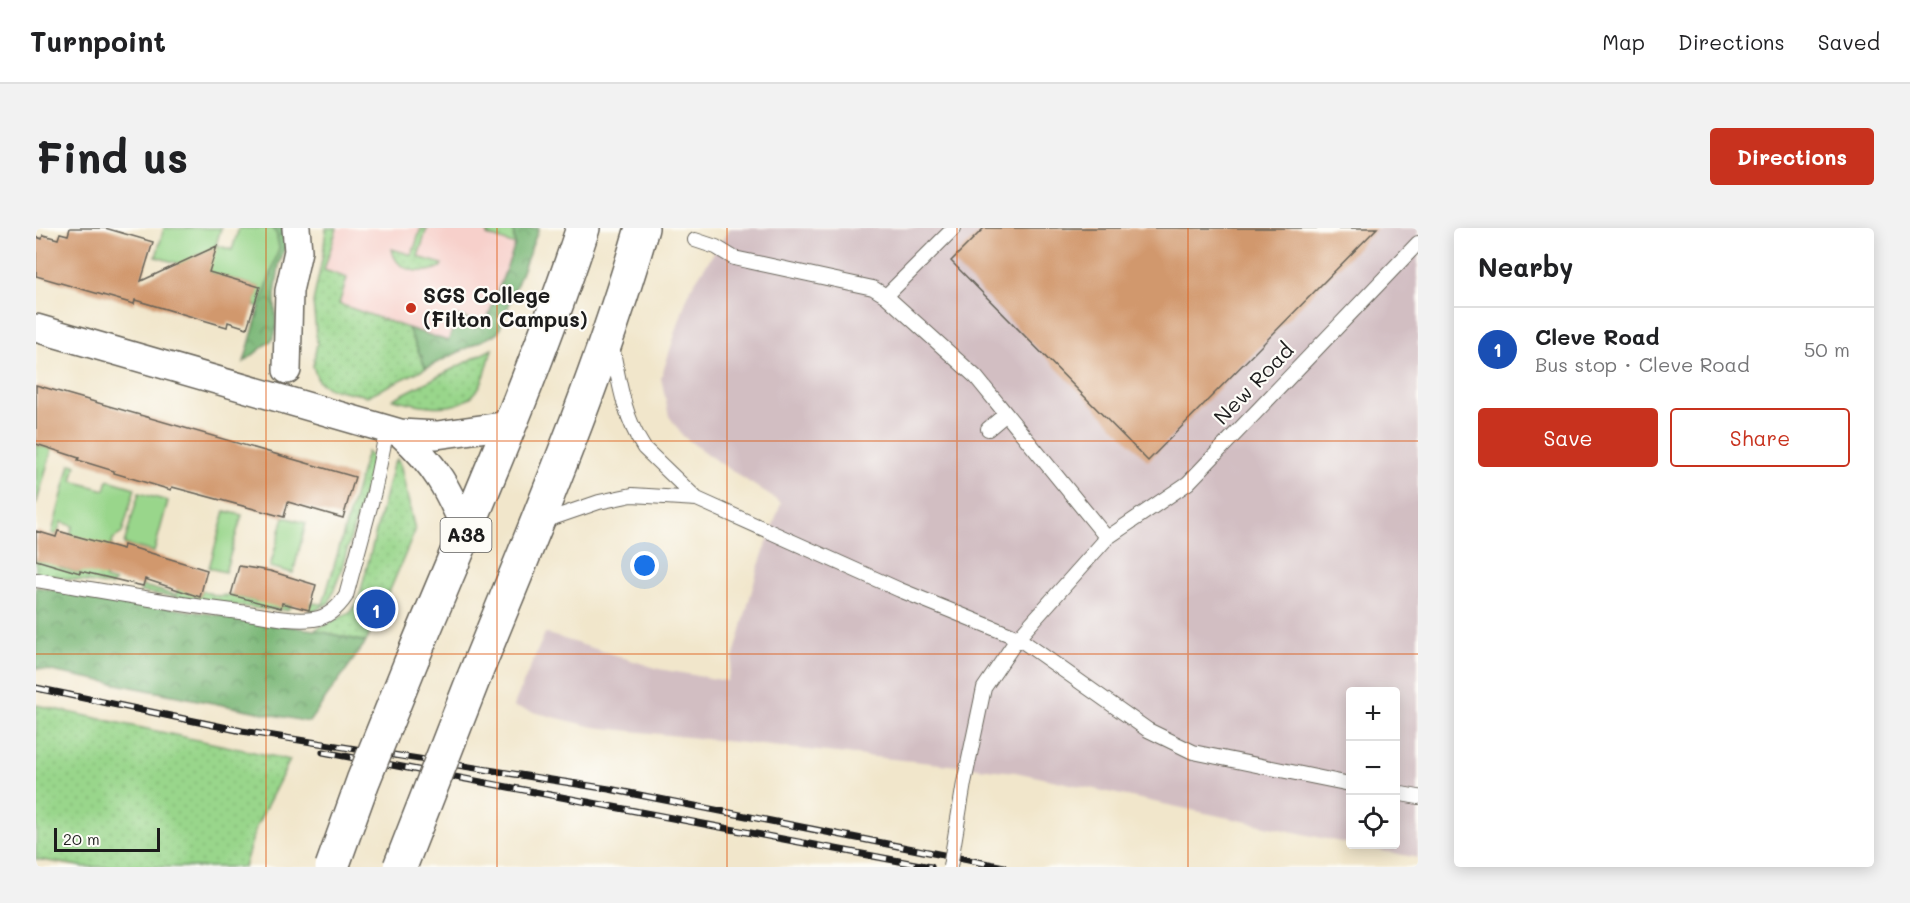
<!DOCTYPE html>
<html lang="en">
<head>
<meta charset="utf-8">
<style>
  :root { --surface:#fff; --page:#f2f2f2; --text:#202124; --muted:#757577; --line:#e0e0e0; --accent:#c8321e }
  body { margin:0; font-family:Mali,sans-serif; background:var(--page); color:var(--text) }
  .controls { position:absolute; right:18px; bottom:18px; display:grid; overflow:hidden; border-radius:6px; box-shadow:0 3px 15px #0003 }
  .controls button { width:54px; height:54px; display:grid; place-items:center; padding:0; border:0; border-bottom:2px solid var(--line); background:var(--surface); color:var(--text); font:30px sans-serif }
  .scale { position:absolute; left:18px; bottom:15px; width:106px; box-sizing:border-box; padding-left:6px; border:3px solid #1c1c1c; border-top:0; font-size:16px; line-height:21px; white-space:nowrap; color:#1c1c1c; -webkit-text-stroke:4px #fdfcf7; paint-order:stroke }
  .you { position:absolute; left:609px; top:338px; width:21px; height:21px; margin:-15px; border:4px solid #fff; border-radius:50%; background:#1a73e8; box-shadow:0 0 0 9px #1a73e833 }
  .badge { display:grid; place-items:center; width:39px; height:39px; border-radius:50%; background:var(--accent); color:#fff; font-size:20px; font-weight:700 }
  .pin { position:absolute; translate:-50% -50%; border:3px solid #fff; box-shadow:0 2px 6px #0006 }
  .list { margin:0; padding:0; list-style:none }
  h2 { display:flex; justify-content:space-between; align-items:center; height:78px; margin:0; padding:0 24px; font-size:26px }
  h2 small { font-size:20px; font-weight:400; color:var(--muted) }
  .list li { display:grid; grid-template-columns:39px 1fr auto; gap:18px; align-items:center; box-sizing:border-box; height:84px; padding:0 24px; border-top:2px solid var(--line) }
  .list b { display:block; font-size:22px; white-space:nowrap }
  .list p { margin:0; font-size:20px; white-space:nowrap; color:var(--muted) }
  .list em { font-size:20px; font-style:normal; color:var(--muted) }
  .actions { display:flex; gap:12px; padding:18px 24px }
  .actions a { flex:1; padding:14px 0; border:2px solid var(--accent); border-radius:6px; text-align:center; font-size:21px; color:var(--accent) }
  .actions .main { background:var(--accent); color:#fff }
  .icon { flex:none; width:33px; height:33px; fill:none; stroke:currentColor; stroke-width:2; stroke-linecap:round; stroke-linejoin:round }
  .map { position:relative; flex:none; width:1382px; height:639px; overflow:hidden; border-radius:6px }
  header { display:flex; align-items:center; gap:36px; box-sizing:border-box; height:84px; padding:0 30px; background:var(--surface); border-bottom:2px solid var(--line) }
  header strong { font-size:28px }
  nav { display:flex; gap:33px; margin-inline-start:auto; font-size:21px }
  .intro { display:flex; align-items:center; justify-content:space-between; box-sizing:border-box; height:144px; padding:0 36px }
  h1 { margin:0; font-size:42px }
  .button { padding:15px 27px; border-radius:6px; background:var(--accent); color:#fff; font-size:21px; font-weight:700 }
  main { display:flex; gap:36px; padding:0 36px }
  aside { flex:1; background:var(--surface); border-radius:6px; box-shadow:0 3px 15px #0003 }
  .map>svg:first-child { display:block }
</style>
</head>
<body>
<header>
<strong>Turnpoint</strong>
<nav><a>Map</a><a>Directions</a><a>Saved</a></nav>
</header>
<div class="intro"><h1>Find us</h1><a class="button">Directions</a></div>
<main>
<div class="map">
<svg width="1382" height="639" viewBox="0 0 1382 639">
  <defs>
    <pattern id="grass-dots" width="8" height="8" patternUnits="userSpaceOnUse" patternTransform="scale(1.5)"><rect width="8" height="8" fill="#99d68b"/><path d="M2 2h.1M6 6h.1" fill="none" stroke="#83b777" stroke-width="1.8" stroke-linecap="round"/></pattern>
    <pattern id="forest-crowns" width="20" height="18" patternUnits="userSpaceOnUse" patternTransform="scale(1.5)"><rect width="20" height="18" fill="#7ab777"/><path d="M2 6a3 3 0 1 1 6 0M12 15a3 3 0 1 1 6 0" fill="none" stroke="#639461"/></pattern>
  </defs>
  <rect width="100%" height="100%" fill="#fdfcf7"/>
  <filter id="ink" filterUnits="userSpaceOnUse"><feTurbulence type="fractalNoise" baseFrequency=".0167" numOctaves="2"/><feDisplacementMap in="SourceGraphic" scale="12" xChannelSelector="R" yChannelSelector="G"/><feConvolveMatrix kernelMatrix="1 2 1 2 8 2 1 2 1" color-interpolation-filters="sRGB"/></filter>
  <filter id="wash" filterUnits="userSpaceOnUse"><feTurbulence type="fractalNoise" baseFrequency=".008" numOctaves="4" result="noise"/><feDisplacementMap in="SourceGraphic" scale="24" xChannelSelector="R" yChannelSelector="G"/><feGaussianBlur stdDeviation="1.35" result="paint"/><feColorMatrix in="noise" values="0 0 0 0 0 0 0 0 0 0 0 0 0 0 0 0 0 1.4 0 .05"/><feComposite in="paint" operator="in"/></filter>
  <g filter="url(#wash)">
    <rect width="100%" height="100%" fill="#f1e6cb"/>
    <path fill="#f7d0cb" d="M290 0H503L462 105 331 168 281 115 277 74 287 27Z"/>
    <path fill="#d2bec2" d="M694 0H1382V630L1317 617 1360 616V464H1314V616L979 544 558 499 477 479 509 405 623 441 691 453 722 340 745 275 672 227 647 208 633 188 625 150 653 63Z"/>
    <path fill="url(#grass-dots)" stroke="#5a7954" stroke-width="1.5" d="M290 0H301L288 42 311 50 303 76 372 100 390 140 331 168 292 160 282 153 277 138 281 115 277 74 287 27Z
      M385 0H391L382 29 406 36 405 39C387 47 360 45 356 21L376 27Z
      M453 0H477L479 17 451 7Z
      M456 121C452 135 449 153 439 165 419 187 382 177 357 171Z
      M331 224 335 228 336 238 305 343 293 375 280 382 273 383 275 375 287 376Z
      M361 231 365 239 379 303 349 374 340 370 332 388 340 392 330 414 278 402 314 385 322 374 357 237Z
      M0 332 23 337V339L43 345 45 338 70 346 69 351 79 354 75 358 0 345Z
      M107 358 140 367 142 360 164 368 166 363 182 368 195 367 214 372 256 378 251 382 226 381 104 364Z
      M0 477 254 532 220 599 208 639H49L0 631Z"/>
    <path fill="url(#forest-crowns)" stroke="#4b6a4a" stroke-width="1.5" d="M235 0H247L250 17 243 37 239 68 240 103 237 111 208 134 232 51 240 5Z
      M477 0H503L462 105 390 140 372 100 412 113 422 88 449 97 479 17Z
      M0 359 278 402 330 414 273 494 0 440Z"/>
    <path fill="#99d68b" stroke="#5a7954" stroke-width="1.5" d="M128 0H185L180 17 196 22 203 0H235L240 5 243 20 224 79 218 77 223 59 173 44 172 26 165 25 159 28 155 39 120 29Z
      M0 217 16 221 0 277Z
      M34 236 40 237 36 253 69 262 72 252 99 260 86 305 77 311 75 320 34 307 37 298 25 294 21 307 16 305Z
      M103 265 132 273 118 324 88 316Z
      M189 283 206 287 189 344 173 340Z
      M248 289 270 295 257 345 234 339Z"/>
    <g id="blocks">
      <path fill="#d1986d" d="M34 0H69L117 14 105 53 181 18 173 44 224 59 211 100 192 94 191 99 99 72 98 76 0 48V9L6 11 7 7 22 11 24 5 32 7Z
        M948 0H1341L1112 233 915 33Z
        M0 157 319 249 307 290 252 274 248 289 136 259 135 262 78 245V243L42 232 43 230 0 216Z
        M0 303 20 309 22 303 87 321 88 317 171 342 164 369 109 351 107 358 44 343V345L0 332Z
        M203 338 234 343 280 357 273 382 246 375 245 380 195 367Z"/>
    </g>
  </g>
  <g filter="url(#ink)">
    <use href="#blocks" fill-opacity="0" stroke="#676359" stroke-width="1.5"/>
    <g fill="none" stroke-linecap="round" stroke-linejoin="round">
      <g stroke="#676359" stroke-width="16">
        <path id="lane" d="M659 12 680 19 698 30 837 60 850 68 940 149 1071 310
          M850 68 918 0
          M576 118C583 154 588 189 608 220L661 271
          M952 201 970 186
          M505 294 563 274 596 267 661 271 864 362 982 410 1112 502 1157 524 1314 556
          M0 352C68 363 136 376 204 384 228 387 254 394 278 391 292 389 302 380 310 368L338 264 351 201
          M928 555 948 460 982 410 1071 310 1152 255 1382 15
          M1360 565 1382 569"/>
      </g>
      <g stroke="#676359" stroke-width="30">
        <path id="street" d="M0 100 364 205 401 207 473 197
          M251 142 253 63 262 23 260 0
          M364 205C400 237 412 261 431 305"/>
      </g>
      <g stroke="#676359" stroke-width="36">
        <path id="primary" d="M377 429C436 287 499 146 547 0
          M438 449C498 301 562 153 606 0"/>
      </g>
      <use href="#lane" stroke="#fff" stroke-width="14"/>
      <use href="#street" stroke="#fff" stroke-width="27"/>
      <use href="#primary" stroke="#fff" stroke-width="33"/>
      <g stroke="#1c1c1c" stroke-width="7">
        <path id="rail" d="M0 460 206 503 573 561 968 639
          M287 524 895 639"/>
      </g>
      <use href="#rail" stroke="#fdfcf7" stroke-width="4.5" stroke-dasharray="14" stroke-linecap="butt"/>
      <g stroke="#676359" stroke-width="16" stroke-linecap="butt">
        <path id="lane-bridge" d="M914 639 928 555"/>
      </g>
      <g stroke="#676359" stroke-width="36" stroke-linecap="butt">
        <path id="primary-bridge" d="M296 639 327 553 377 429
          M364 639 438 449"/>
      </g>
      <use href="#lane-bridge" stroke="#fff" stroke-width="14"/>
      <use href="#primary-bridge" stroke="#fff" stroke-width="33"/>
    </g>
  </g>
  <path fill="none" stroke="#de560d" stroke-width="1.5" stroke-opacity="0.55" d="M230 0V639M461 0V639M691 0V639M921 0V639M1152 0V639M0 213H1382M0 426H1382"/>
  <circle fill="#c8321e" stroke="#fdfcf7" stroke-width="2" cx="375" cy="80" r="6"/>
  <g text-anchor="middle" stroke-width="4.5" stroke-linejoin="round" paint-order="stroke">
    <rect fill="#fdfcf7" stroke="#605f5e" stroke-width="1.5" x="404.5" y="290" width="51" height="34" rx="4.5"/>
    <g font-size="20" font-weight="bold" fill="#1c1c1c">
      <text x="430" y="314">A38</text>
    </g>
    <g font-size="21" font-weight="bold" fill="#1c1c1c" stroke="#fdfcf7" text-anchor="start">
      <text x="387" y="75">SGS College<tspan x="387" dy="24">(Filton Campus)</tspan></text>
    </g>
    <g font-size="21" fill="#1c1c1c" stroke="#fdfcf7">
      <text transform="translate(1218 156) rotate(-46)" y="7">New Road</text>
    </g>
  </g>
</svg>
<div class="controls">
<button>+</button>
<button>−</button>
<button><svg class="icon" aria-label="locate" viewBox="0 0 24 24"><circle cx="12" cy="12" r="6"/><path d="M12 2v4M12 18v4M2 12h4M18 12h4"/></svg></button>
</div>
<div class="scale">20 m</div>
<div class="you"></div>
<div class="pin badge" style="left:340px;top:381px;background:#1a4fb4">1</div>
</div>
<aside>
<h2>Nearby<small></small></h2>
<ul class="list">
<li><span class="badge" style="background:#1a4fb4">1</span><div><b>Cleve Road</b><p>Bus stop · Cleve Road</p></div><em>50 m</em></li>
</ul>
<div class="actions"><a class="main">Save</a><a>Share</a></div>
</aside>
</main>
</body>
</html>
